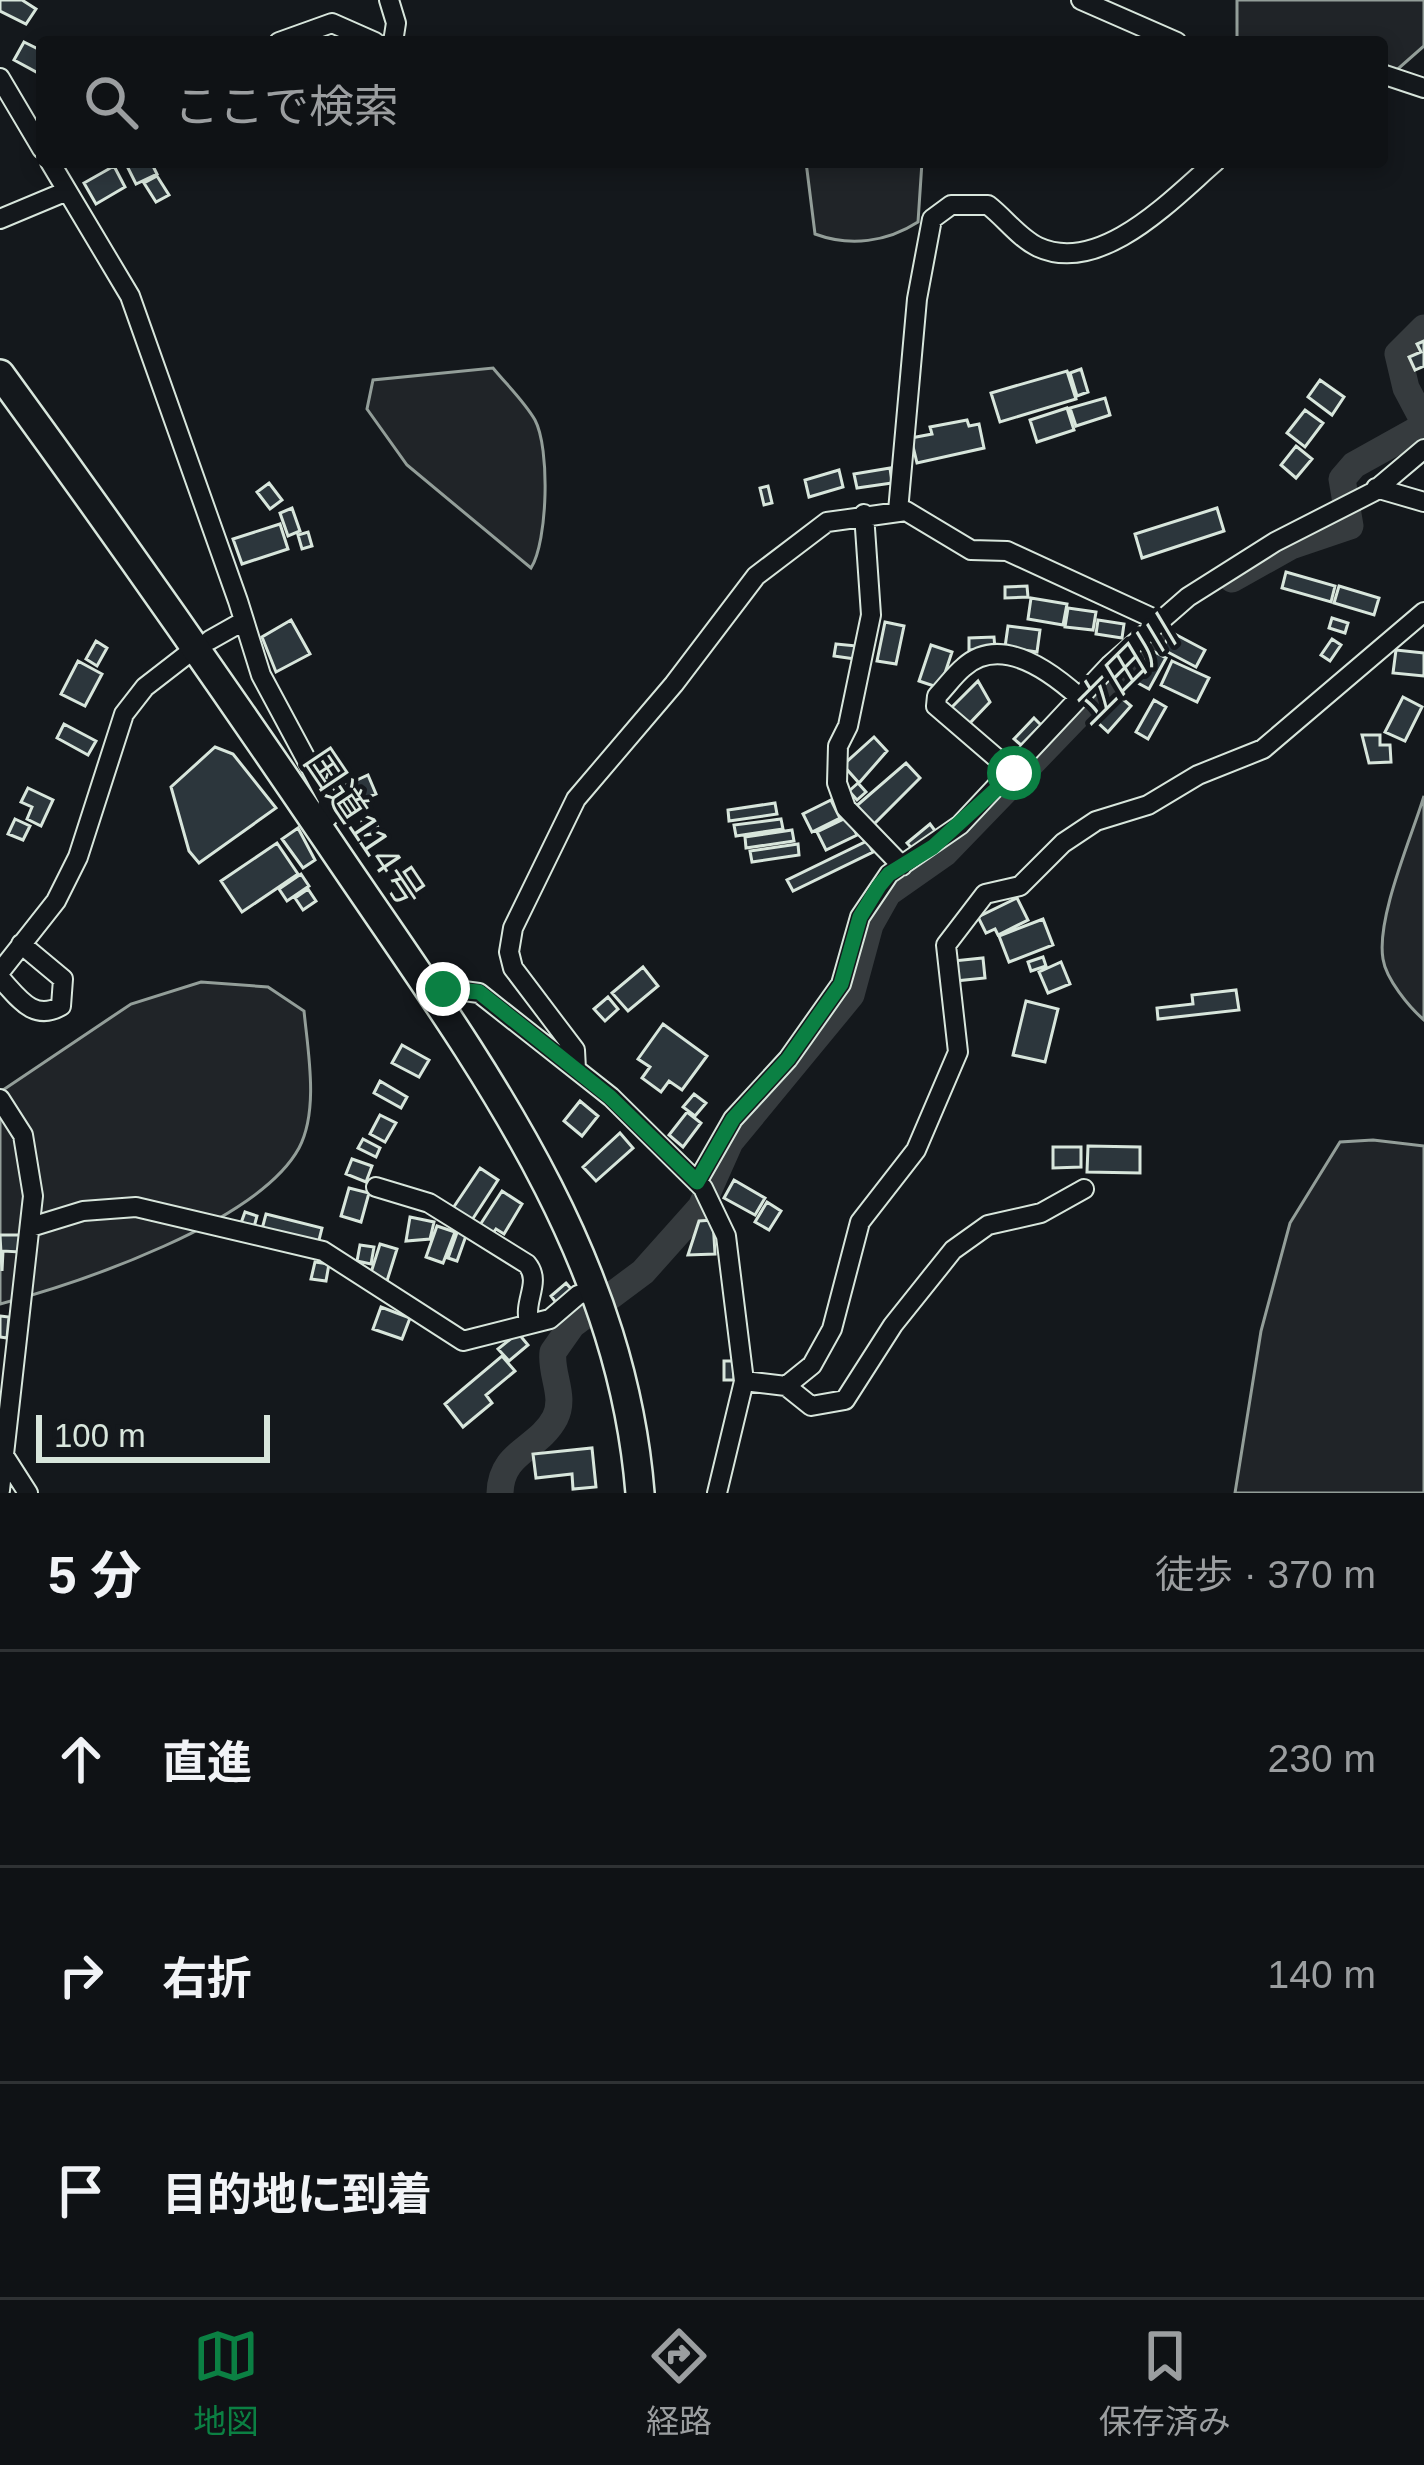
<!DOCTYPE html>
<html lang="ja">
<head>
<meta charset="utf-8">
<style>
  :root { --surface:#0f1215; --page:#1d2022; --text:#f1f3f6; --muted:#9b9ea0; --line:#2f3234; --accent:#0b8043 }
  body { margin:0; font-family:Helvetica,"Noto Sans JP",sans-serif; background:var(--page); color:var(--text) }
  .scale { position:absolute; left:36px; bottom:30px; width:234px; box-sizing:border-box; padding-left:12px; border:6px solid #d8e6dc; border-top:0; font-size:33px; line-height:42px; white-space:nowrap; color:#d8e6dc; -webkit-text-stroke:9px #14181c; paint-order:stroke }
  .stop { position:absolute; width:36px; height:36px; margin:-27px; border:9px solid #0b8043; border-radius:50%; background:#fff }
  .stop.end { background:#0b8043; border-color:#fff; box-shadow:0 3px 12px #0008 }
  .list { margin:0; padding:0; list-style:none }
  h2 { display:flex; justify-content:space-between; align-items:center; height:156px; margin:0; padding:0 48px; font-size:51px }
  h2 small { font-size:39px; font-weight:400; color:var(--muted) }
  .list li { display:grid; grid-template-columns:78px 1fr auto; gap:36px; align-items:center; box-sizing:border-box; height:216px; padding:0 48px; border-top:3px solid var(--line) }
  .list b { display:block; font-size:45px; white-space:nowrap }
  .list em { font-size:39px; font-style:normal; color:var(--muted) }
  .icon { flex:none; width:66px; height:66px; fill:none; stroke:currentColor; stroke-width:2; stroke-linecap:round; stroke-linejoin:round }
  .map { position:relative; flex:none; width:1424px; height:1493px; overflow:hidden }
  .search { position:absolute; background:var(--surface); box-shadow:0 6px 18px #0003; left:36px; right:36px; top:36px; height:132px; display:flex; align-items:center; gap:30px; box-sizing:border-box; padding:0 42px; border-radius:12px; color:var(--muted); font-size:45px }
  .sheet { height:804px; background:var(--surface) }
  nav { display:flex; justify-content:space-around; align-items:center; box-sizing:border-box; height:168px; border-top:3px solid var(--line); background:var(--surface); font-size:33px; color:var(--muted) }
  nav a { display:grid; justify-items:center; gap:6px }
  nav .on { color:var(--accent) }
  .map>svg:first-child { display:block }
</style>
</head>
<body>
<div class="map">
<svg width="1424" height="1493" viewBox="0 0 1424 1493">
  <rect width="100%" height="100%" fill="#14181c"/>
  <path fill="#202428" stroke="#939e99" stroke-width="3" d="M1237 0H1424V46L1382 83V42H1237Z
    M806 162H922L918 222C887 242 850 247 815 234Z
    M493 368C506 384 524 401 535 420 550 448 548 541 531 568L407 465 367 409 373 380Z
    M1424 796V1020C1409 1007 1386 979 1383 959 1376 918 1412 836 1424 796Z
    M201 982 268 987 304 1011C308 1052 319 1110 299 1148 258 1223 79 1283 0 1304V1092L131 1004Z
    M1373 1140 1424 1146V1493H1235L1261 1331 1290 1223 1340 1142Z"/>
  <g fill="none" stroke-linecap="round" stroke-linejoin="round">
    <path stroke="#363b3e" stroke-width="27" d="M1424 328 1398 354 1406 388 1424 422
      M1232 579 1291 546 1350 526 1342 479 1354 465 1424 426
      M500 1493C501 1451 538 1450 555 1418 566 1396 550 1374 553 1352L572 1325 643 1272 701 1207 730 1142 851 995 870 925 888 893 945 853 1153 637"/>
  </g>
  <path fill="#2c363c" stroke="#d8e6dc" stroke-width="3" d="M0 0H22L36 9 26 24 0 11Z
    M24 42 42 51 40 74 14 60Z
    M125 162H151L157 174 136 184Z
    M114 166 125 187 96 204 84 183Z
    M157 176 169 195 156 202 144 183Z
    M1424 341V366L1415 370 1409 357 1421 352 1417 344Z
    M1081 369 1088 392 1077 396 1070 373Z
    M1067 371 1076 399 1000 422 991 393Z
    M1320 380 1344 397 1332 415 1308 397Z
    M1105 398 1110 415 1076 426 1070 408Z
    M1067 408 1074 430 1037 442 1030 420Z
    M1305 410 1323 423 1305 447 1287 433Z
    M967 420 969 426 979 424 984 448 917 463 911 438 932 434 930 427Z
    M1296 446 1312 459 1296 478 1281 465Z
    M890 468 892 483 857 488 854 474Z
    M839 470 843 487 809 497 805 480Z
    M269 483 282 500 270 509 257 492Z
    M768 486 772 503 764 505 760 488Z
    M292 508 300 531 288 536 280 513Z
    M1217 508 1224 531 1142 558 1135 534Z
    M280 524 288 549 242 564 233 539Z
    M308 532 312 546 302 549 298 535Z
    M1286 572 1335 586 1331 602 1282 588Z
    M1027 586 1028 597 1005 598V587Z
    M1339 586 1379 598 1374 615 1334 603Z
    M1031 598 1067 604 1063 625 1028 619Z
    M1068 608 1096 612 1093 630 1065 627Z
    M1332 618 1348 623 1345 633 1329 628Z
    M291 620 310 654 276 672 262 637Z
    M1098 620 1124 624 1122 638 1096 634Z
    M885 622 904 626 896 664 877 661Z
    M1008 626 1040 630 1037 652 1005 647Z
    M1171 632 1205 650 1196 667 1162 649Z
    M994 637 995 649 969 650V638Z
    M1332 639 1341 645 1330 661 1321 655Z
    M96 641 107 648 97 666 86 659Z
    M836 644 857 646 855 659 834 656Z
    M931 645 952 652 940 688 919 681Z
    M1151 650 1166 658 1149 689 1134 681Z
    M1396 650 1424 653V676L1393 673Z
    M78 661 102 674 85 706 61 694Z
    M1172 661 1209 678 1197 702 1161 685Z
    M978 681 990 702 967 726 950 709Z
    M1117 694 1131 706 1108 732 1095 720Z
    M1403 697 1422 707 1405 741 1385 732Z
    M1154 700 1166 707 1148 739 1136 732Z
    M1034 718 1041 725 1021 745 1014 739Z
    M64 724 96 741 88 755 57 738Z
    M1362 735H1380V745H1390L1391 762 1369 763Z
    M874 737 887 751 859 783 843 765Z
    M215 747 233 754 276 808 199 863 189 851 171 787Z
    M906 763 920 778 871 827 854 808Z
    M368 775 376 794 352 804 344 786Z
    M858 783 866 792 857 800 849 791Z
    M28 788 53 800 41 826 27 819 32 807 21 802Z
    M831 800 840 818 812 832 803 814Z
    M775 803 777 814 729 821 728 810Z
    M848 817 857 835 826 850 817 832Z
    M15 819 30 826 23 840 8 834Z
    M376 819 379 833 365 835 362 822Z
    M781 819 783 829 736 836 734 825Z
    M930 824 939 836 917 854 907 843Z
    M298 828 315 860 303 868 282 839Z
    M792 830 794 841 746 848 745 837Z
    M867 841 873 852 793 891 787 880Z
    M277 843 298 874 242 912 221 881Z
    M798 844 799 855 752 862 750 851Z
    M301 874 309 886 287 901 279 889Z
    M308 889 316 901 303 910 295 898Z
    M1017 898 1028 920 998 935 995 929 986 933 978 917Z
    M1043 919 1053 945 1009 962 999 936Z
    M1043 957 1046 966 1031 971 1028 962Z
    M983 958 985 978 955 981 953 961Z
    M1061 962 1070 984 1048 993 1039 972Z
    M643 967 658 986 628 1011 612 993Z
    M1236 990 1239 1010 1158 1019 1157 1008 1193 1004 1192 995Z
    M608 997 618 1009 605 1021 594 1009Z
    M1026 1001 1058 1009 1045 1062 1013 1055Z
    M663 1024 707 1056 682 1090 669 1081 661 1092 642 1078 650 1067 638 1059Z
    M402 1045 429 1060 419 1077 392 1063Z
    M380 1081 407 1097 401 1108 374 1093Z
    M694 1094 706 1103 695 1116 683 1107Z
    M580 1101 598 1116 582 1136 564 1121Z
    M687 1112 701 1123 683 1147 669 1135Z
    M380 1115 396 1123 385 1142 370 1134Z
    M620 1133 633 1148 596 1181 583 1167Z
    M363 1139 380 1148 376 1157 358 1148Z
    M1088 1146 1140 1147V1173L1087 1172Z
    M1053 1147H1081V1167L1053 1168Z
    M352 1159 372 1166 366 1182 346 1174Z
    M480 1168 498 1180 470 1223 451 1211Z
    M734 1180 765 1198 755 1215 724 1198Z
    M349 1188 369 1193 361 1222 341 1216Z
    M502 1191 522 1204 504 1234 496 1229 491 1236 478 1228Z
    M767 1202 781 1211 769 1230 755 1222Z
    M245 1212 257 1216 254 1227 241 1223Z
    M266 1214 322 1228 318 1244 262 1229Z
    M410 1217 434 1222 430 1239 406 1241Z
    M713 1220 715 1254 688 1255 699 1221Z
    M437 1226 455 1232 443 1263 426 1257Z
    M458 1230 467 1233 457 1261 448 1258Z
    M0 1235H21L20 1252 3 1251 2 1271Z
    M380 1244 397 1249 386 1284 369 1279Z
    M360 1245 374 1247 371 1264 357 1261Z
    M315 1262 329 1264 326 1281 311 1279Z
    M566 1283 572 1290 557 1304 551 1296Z
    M381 1307 410 1318 402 1339 373 1329Z
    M0 1316 9 1317 7 1338 0 1337Z
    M518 1333 528 1345 509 1361 498 1349Z
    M502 1356 515 1371 486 1395 492 1403 463 1427 445 1404Z
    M724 1361H734V1380H724Z
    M592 1448 596 1487 573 1489 572 1474 536 1478 533 1454Z"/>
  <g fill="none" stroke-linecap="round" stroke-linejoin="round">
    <g stroke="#d8e6dc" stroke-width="22">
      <path id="minor" d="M389 0 396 23 393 42
        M1081 0 1177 42
        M279 42 332 23 375 42
        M1382 74 1424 88
        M0 78 42 149
        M50 162 130 296 238 601 261 675 327 798 330 815 318 827
        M0 219 67 191
        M1376 488 1424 502
        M898 511 917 299 932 219 951 205H988C1005 218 1019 238 1038 247 1101 276 1173 198 1215 162
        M864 514 871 615 848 726 838 746 837 783 846 808 902 866
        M210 640 242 622
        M1014 773 936 706 937 696C946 687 954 675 964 667 1001 634 1050 671 1079 697
        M0 972 56 901 78 857 124 714 145 687 185 656
        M0 978C18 997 33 1022 61 1006L63 979 21 944
        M426 986 479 993 611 1097 703 1188 726 1236 744 1381 717 1493
        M576 1069 575 1050 513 968 509 952 513 928 576 799 674 684 756 576 827 522 906 511 971 550 1007 551 1159 621
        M0 1099 23 1135 33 1196 0 1490
        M697 1182 733 1119 788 1059 841 984 860 917 889 874 960 825 1110 665 1188 597 1275 542 1373 492 1424 449
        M376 1187 429 1203 527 1264C542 1282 523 1301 529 1322
        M31 1227 83 1211 136 1207 323 1251 463 1341 550 1319 578 1295 597 1289
        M744 1381 786 1386 812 1365 832 1329 860 1222 916 1150 958 1052 946 945 985 894 1020 886 1063 843 1096 821 1148 805 1198 775 1263 749 1424 612
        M786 1386 811 1406 845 1400 893 1325 953 1250 988 1225 1041 1213 1084 1189
        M5 1457 28 1493"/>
    </g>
    <g stroke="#d8e6dc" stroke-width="32">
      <path id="highway" d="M0 374C113 529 223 686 330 844 466 1046 620 1241 640 1493"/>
    </g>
    <use href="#minor" stroke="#14181c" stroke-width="18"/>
    <use href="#highway" stroke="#14181c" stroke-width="27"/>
  </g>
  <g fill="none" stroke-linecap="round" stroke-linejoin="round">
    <path stroke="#0b8043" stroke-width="15" d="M443 989 479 992 610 1097 697 1182 733 1119 788 1059 841 984 860 917 879 886 889 874 933 847 1014 773"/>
  </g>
  <g text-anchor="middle" stroke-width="9" stroke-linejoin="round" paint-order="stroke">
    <g font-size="39" fill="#d8e6dc" stroke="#14181c">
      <text transform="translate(365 827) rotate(56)" y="14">国道114号</text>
    </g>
    <g font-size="42" font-style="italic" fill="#d8e6dc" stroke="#14181c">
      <text transform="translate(1123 671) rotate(-45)" y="15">立田川</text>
    </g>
  </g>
</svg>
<div class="scale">100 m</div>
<div class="stop" style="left:1014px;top:773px"></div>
<div class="stop end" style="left:443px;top:989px"></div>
<div class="search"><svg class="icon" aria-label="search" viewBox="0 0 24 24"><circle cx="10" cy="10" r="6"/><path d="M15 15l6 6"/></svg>ここで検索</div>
</div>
<section class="sheet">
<h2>5 分<small>徒歩 · 370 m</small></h2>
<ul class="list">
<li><svg class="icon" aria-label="ahead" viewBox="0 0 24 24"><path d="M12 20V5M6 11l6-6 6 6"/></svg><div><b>直進</b></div><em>230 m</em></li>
<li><svg class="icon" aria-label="right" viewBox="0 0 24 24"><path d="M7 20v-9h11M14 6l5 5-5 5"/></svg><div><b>右折</b></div><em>140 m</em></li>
<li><svg class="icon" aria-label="arrive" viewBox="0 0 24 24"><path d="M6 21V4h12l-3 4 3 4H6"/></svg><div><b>目的地に到着</b></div></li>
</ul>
</section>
<nav>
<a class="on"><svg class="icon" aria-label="map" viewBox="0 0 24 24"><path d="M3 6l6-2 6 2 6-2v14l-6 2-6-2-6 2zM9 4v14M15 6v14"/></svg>地図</a>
<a><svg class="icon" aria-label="directions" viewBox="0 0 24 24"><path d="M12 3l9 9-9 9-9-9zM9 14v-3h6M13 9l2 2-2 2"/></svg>経路</a>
<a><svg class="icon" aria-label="saved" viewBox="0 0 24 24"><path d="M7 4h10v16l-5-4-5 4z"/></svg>保存済み</a>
</nav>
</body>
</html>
